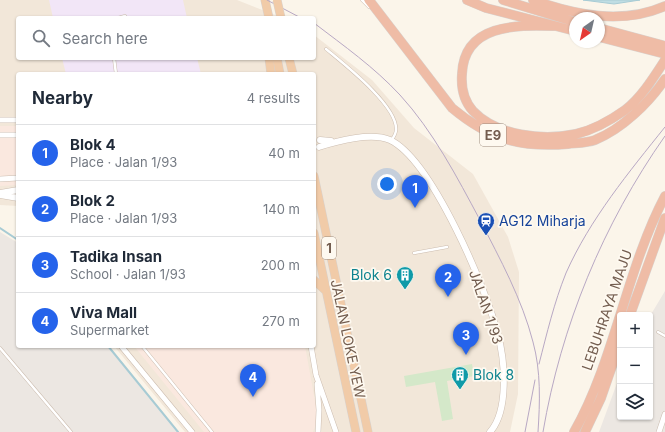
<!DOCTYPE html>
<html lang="en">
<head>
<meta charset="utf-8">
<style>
  :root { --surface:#fff; --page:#f2f2f3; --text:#1f2937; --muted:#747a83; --line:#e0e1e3; --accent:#2563eb }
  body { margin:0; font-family:Inter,sans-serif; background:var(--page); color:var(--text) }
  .controls { position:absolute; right:12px; bottom:12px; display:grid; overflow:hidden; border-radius:4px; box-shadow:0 1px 3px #0004 }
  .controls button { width:36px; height:36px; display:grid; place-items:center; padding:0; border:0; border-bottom:1px solid var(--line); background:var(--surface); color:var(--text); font:20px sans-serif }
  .compass { position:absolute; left:569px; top:12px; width:36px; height:36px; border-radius:50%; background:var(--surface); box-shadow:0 1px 3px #0004; rotate:214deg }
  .you { position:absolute; left:387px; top:184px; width:14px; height:14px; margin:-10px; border:3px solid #fff; border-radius:50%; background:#1a73e8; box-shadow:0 0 0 6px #1a73e833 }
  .badge { display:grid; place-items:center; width:26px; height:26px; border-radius:50%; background:var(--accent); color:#fff; font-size:13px; font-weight:700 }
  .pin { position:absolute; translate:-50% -33px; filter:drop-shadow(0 1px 2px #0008) }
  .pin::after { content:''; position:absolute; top:21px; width:14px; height:12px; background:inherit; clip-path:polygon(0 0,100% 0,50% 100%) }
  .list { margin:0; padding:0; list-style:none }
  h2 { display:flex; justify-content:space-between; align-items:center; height:52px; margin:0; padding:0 16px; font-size:17px }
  h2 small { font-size:13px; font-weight:400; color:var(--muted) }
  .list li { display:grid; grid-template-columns:26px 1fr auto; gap:12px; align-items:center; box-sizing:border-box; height:56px; padding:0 16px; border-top:1px solid var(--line) }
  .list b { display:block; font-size:15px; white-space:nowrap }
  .list p { margin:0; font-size:13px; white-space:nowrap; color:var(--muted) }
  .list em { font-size:13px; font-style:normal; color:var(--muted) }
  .icon { flex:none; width:22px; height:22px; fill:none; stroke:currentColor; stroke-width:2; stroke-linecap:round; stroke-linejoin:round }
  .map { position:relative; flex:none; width:665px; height:432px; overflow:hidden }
  .search { position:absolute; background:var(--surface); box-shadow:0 1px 3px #0004; left:16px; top:16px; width:300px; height:44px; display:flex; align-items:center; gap:10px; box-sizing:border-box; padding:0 14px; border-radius:4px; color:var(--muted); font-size:15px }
  .panel { position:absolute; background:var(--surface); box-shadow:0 1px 3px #0004; left:16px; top:72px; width:300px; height:276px; border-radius:4px }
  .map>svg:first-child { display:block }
</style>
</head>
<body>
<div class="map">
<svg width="665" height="432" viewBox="0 0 665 432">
  <rect width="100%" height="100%" fill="#fbf5ea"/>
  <path fill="#f2e7d9" d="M0 0H237L283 18H18V58H314V35L372 80 414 128 473 174 508 237 519 272 518 394 510 432H185L114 346H314V74H18V206L0 205Z"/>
  <path fill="#fae8df" d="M0 126H18V185L0 186Z
    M134 346H305L317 412 316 424 313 432H204Z"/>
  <path fill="#ece7e2" d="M0 232 18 243V346H109L179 432H0Z
    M665 291V432H599L620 375V417H650V316Z"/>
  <path fill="#f2e6f7" d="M49 0H183L187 18H53Z
    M62 58H197L201 74H66Z"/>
  <path fill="#d4e8c9" d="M472 364 474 376 447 381 453 419 442 421 435 382 406 387 404 376Z"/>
  <path fill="#bfdde3" stroke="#a7cbd4" d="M583 0H640L614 4Z"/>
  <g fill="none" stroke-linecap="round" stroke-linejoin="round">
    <path stroke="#a7cbd4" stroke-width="2" d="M0 228 18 240
      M108 346 178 432"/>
    <g stroke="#ccbdb0" stroke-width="3.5">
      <path id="service" d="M362 0 369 7
        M118 18 125 16
        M326 49C344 64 398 106 396 130 396 134 393 138 391 141
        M114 58 116 74
        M414 253 447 247
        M658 332 665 336
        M142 346 212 432
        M0 348 71 432"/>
    </g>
    <g stroke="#ccbdb0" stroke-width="6">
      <path id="minor" d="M0 120H18
        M0 135H18
        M0 179 18 178
        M121 346 192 432
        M311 346 316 375 336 432
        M317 384 319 410 318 432
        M659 432 665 414"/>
    </g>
    <g stroke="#ccbdb0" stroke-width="7">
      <path id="tertiary" d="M320 140 331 141
        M319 147C337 141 371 132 390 140 432 160 487 290 498 335 505 361 509 411 490 432
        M0 193 18 190
        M0 195 18 198"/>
    </g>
    <g stroke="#d8d2ce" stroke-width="9">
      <path id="trunk" d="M265 0 269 18
        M269 58 271 74
        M277 58 280 74
        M289 58 293 74
        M314 176 368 432
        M314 233 356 432
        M314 280 326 291"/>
    </g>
    <g stroke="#d8d2ce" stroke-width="10">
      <path id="motorway" d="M369 0 452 108C489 139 520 148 568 144 576 143 587 143 595 140 622 129 649 103 665 79
        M467 0 486 8 575 31
        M503 0 575 22
        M533 0C575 15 622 25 665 6
        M553 26C516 25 464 24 462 74 461 87 464 101 473 111 497 136 543 141 576 134 593 130 611 120 625 110 641 98 654 77 665 60
        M599 28 665 46
        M599 37 665 54
        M630 315 665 218
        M574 432C615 360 626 270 665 196
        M585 432 601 398 620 343"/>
    </g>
    <use href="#service" stroke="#fff" stroke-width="2.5"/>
    <use href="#minor" stroke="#fff" stroke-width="5"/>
    <use href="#tertiary" stroke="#fff" stroke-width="6"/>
    <use href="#trunk" stroke="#f1cba8" stroke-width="8"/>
    <use href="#motorway" stroke="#efbca6" stroke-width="9"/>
    <path stroke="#b8a8c4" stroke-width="1" d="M267 0 301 18
      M314 23C344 46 374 67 400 95 433 131 457 177 480 220 500 259 522 299 533 342 541 371 540 402 538 432
      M539 364C547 333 554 303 566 273 590 219 629 172 665 127
      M525 432 535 380
      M543 432C561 326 603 224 665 136"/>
    <g stroke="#d8d2ce" stroke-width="9" stroke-linecap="butt">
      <path id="trunk-bridge" d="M277 0 281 18"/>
    </g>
    <use href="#trunk-bridge" stroke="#f1cba8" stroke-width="8"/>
  </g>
  <defs>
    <g id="station-pin" transform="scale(0.9)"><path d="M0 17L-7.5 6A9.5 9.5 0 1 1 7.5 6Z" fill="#1a4fb4" stroke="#fef9f0"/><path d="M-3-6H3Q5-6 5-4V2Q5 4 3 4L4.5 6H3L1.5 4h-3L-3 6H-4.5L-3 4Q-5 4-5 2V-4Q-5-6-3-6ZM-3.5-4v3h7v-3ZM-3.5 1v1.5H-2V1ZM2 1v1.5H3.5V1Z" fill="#fff"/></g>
    <g id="building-pin" transform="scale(0.9)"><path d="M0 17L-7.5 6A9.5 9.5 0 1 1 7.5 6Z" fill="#0f9aa8" stroke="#fef9f0"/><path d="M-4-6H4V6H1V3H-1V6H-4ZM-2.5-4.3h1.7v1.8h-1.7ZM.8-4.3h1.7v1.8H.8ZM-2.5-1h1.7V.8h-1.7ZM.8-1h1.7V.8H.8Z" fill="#fff"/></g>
  </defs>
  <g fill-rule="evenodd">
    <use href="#station-pin" x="486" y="221"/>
    <use href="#building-pin" x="405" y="275"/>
    <use href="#building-pin" x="460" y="375"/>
  </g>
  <g text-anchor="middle" stroke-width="3.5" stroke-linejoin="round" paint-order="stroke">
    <g fill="#fef9f0" stroke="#9d8c7f" stroke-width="1">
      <rect x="480" y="124" width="26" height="22" rx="3"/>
      <rect x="322" y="237" width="14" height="22" rx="3"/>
    </g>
    <g font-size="13" font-weight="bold" fill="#735d4f">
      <text x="493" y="140">E9</text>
      <text x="329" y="253">1</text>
    </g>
    <g font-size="14" fill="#164399" stroke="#fef9f0" text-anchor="start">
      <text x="499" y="226">AG12 Miharja</text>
    </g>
    <g font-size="14" fill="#0d838f" stroke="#fef9f0" text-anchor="end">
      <text x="392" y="280">Blok 6</text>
      <text x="473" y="380" text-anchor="start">Blok 8</text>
    </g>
    <g font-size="14" fill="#735d4f" stroke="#fef9f0">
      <text transform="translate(486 307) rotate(71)" y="5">JALAN 1/93</text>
      <text transform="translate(607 310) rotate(-71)" y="5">LEBUHRAYA MAJU</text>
      <text transform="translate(348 339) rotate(78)" y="5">JALAN LOKE YEW</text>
    </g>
  </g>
</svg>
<div class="controls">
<button>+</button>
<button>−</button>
<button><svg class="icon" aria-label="layers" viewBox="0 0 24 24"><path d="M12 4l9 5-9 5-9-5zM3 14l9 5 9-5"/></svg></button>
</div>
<svg class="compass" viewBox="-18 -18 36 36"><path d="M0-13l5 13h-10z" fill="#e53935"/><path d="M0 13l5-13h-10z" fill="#747a83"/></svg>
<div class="you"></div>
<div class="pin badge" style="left:415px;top:208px">1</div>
<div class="pin badge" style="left:448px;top:297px">2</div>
<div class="pin badge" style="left:466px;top:355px">3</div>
<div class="pin badge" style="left:253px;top:397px">4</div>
<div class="search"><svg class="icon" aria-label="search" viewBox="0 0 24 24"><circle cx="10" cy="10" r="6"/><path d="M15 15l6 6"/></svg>Search here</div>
<section class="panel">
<h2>Nearby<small>4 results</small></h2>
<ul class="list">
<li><span class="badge">1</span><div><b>Blok 4</b><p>Place · Jalan 1/93</p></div><em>40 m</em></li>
<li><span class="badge">2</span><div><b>Blok 2</b><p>Place · Jalan 1/93</p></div><em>140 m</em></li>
<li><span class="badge">3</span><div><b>Tadika Insan</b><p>School · Jalan 1/93</p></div><em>200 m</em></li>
<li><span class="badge">4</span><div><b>Viva Mall</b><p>Supermarket</p></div><em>270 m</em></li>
</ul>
</section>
</div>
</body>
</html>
